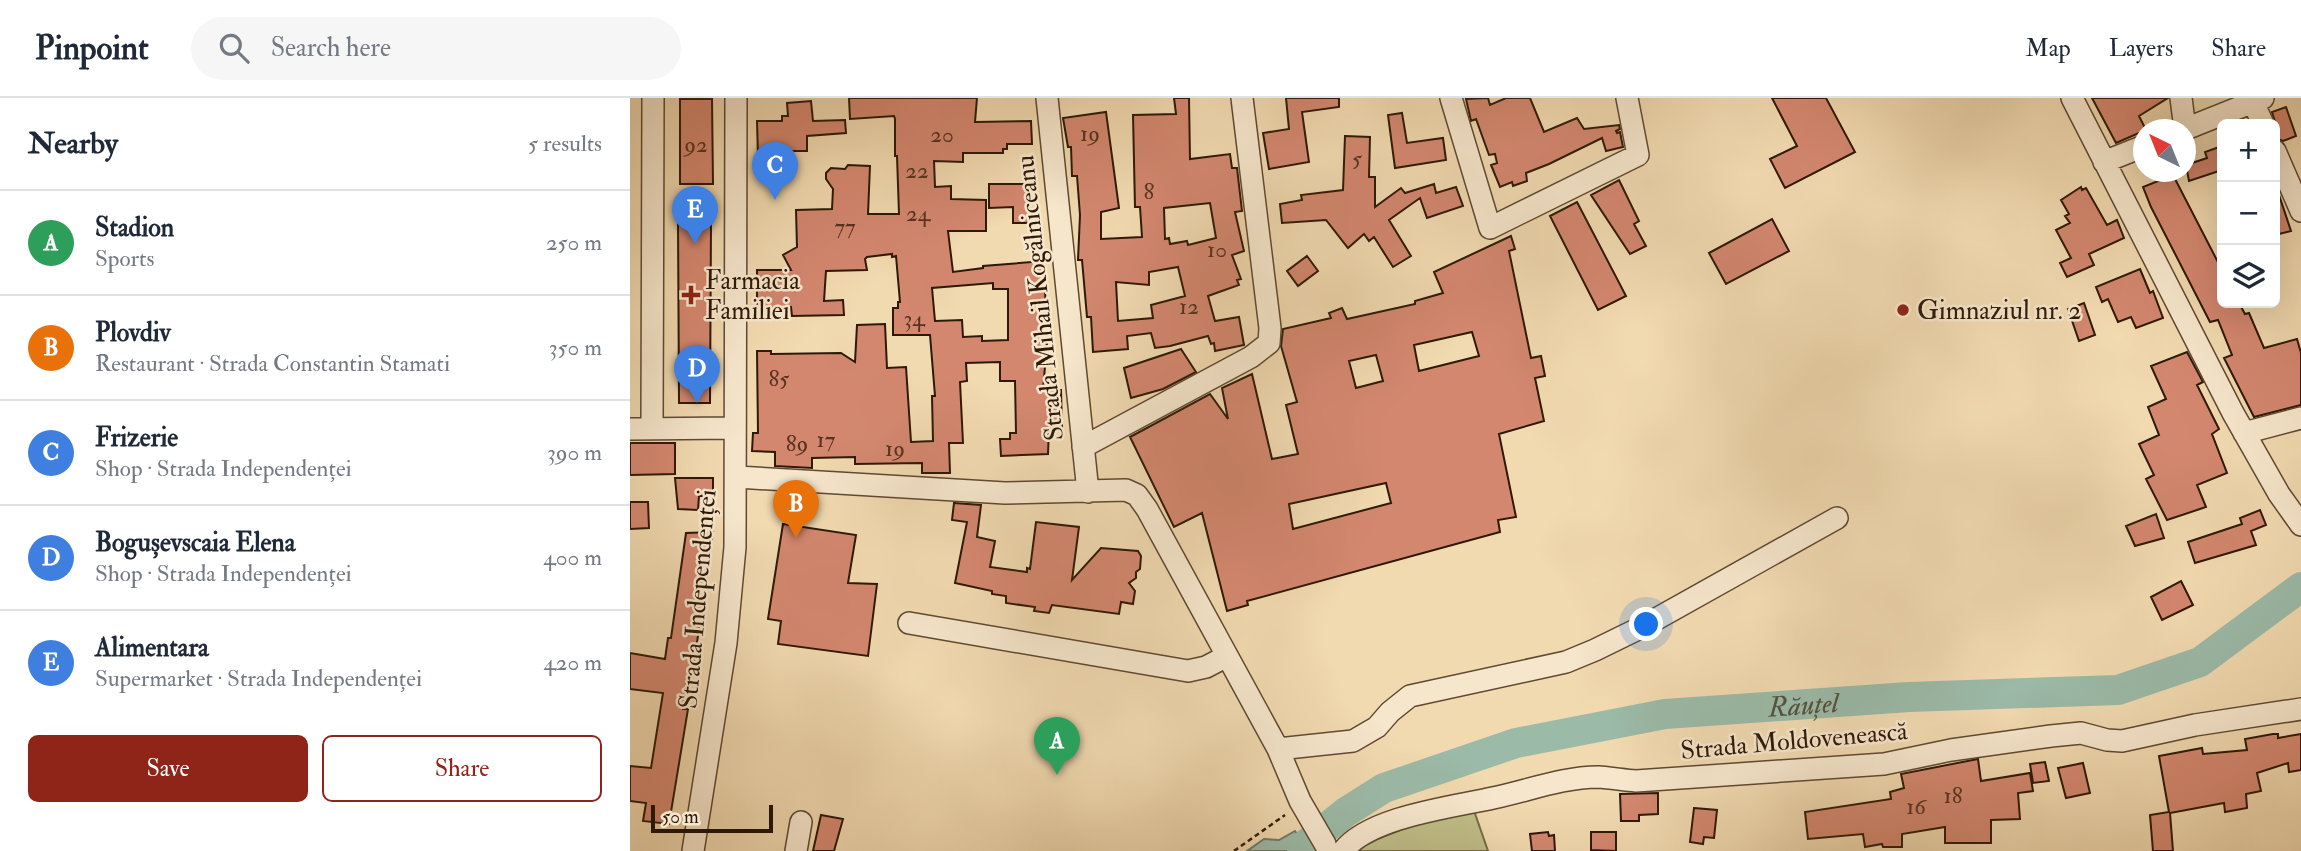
<!DOCTYPE html>
<html lang="en">
<head>
<meta charset="utf-8">
<style>
  :root { --surface:#fff; --page:#f6f6f7; --text:#1f2937; --muted:#747a83; --line:#e0e1e3; --accent:#8f2418 }
  body { margin:0; font-family:"IM FELL Double Pica",serif; background:var(--page); color:var(--text) }
  .controls { position:absolute; right:21px; top:21px; display:grid; overflow:hidden; border-radius:10px; box-shadow:0 7px 28px #0002 }
  .controls button { width:63px; height:63px; display:grid; place-items:center; padding:0; border:0; border-bottom:2px solid var(--line); background:var(--surface); color:var(--text); font:35px sans-serif }
  .compass { position:absolute; left:1503px; top:21px; width:63px; height:63px; border-radius:50%; background:var(--surface); box-shadow:0 7px 28px #0002; rotate:317deg }
  .scale { position:absolute; left:21px; bottom:18px; width:122px; box-sizing:border-box; padding-left:7px; border:4px solid #2e1907; border-top:0; font-size:19px; line-height:24px; white-space:nowrap; color:#2e1907; -webkit-text-stroke:5px #f6e6cc; paint-order:stroke }
  .you { position:absolute; left:1017px; top:527px; width:24px; height:24px; margin:-18px; border:5px solid #fff; border-radius:50%; background:#1a73e8; box-shadow:0 0 0 10px #1a73e833 }
  .badge { display:grid; place-items:center; width:46px; height:46px; border-radius:50%; background:var(--accent); color:#fff; font-size:23px; font-weight:700 }
  .pin { position:absolute; translate:-50% -58px; filter:drop-shadow(0 2px 4px #0008) }
  .pin::after { content:''; position:absolute; top:37px; width:24px; height:21px; background:inherit; clip-path:polygon(0 0,100% 0,50% 100%) }
  .list { margin:0; padding:0; list-style:none }
  h2 { display:flex; justify-content:space-between; align-items:center; height:91px; margin:0; padding:0 28px; font-size:30px }
  h2 small { font-size:23px; font-weight:400; color:var(--muted) }
  .list li { display:grid; grid-template-columns:46px 1fr auto; gap:21px; align-items:center; box-sizing:border-box; height:105px; padding:0 28px; border-top:2px solid var(--line) }
  .list b { display:block; font-size:26px; white-space:nowrap }
  .list p { margin:0; font-size:23px; white-space:nowrap; color:var(--muted) }
  .list em { font-size:23px; font-style:normal; color:var(--muted) }
  .actions { display:flex; gap:14px; padding:21px 28px }
  .actions a { flex:1; padding:16px 0; border:2px solid var(--accent); border-radius:10px; text-align:center; font-size:24px; color:var(--accent) }
  .actions .main { background:var(--accent); color:#fff }
  .icon { flex:none; width:38px; height:38px; fill:none; stroke:currentColor; stroke-width:2; stroke-linecap:round; stroke-linejoin:round }
  .map { position:relative; flex:none; width:1671px; height:753px; overflow:hidden }
  header { display:flex; align-items:center; gap:42px; box-sizing:border-box; height:98px; padding:0 35px; background:var(--surface); border-bottom:2px solid var(--line) }
  header strong { font-size:33px }
  nav { display:flex; gap:38px; margin-inline-start:auto; font-size:24px }
  .search { width:490px; height:63px; background:var(--page); display:flex; align-items:center; gap:18px; box-sizing:border-box; padding:0 24px; border-radius:38px; color:var(--muted); font-size:26px }
  main { display:flex }
  aside { flex:1; background:var(--surface) }
  .map>svg:first-child { display:block }
</style>
</head>
<body>
<header>
<strong>Pinpoint</strong>
<div class="search"><svg class="icon" aria-label="search" viewBox="0 0 24 24"><circle cx="10" cy="10" r="6"/><path d="M15 15l6 6"/></svg>Search here</div>
<nav><a>Map</a><a>Layers</a><a>Share</a></nav>
</header>
<main>
<aside>
<h2>Nearby<small>5 results</small></h2>
<ul class="list">
<li><span class="badge" style="background:#2e9e5b">A</span><div><b>Stadion</b><p>Sports</p></div><em>250 m</em></li>
<li><span class="badge" style="background:#e8710a">B</span><div><b>Plovdiv</b><p>Restaurant · Strada Constantin Stamati</p></div><em>350 m</em></li>
<li><span class="badge" style="background:#3f7fe0">C</span><div><b>Frizerie</b><p>Shop · Strada Independenței</p></div><em>390 m</em></li>
<li><span class="badge" style="background:#3f7fe0">D</span><div><b>Bogușevscaia Elena</b><p>Shop · Strada Independenței</p></div><em>400 m</em></li>
<li><span class="badge" style="background:#3f7fe0">E</span><div><b>Alimentara</b><p>Supermarket · Strada Independenței</p></div><em>420 m</em></li>
</ul>
<div class="actions"><a class="main">Save</a><a>Share</a></div>
</aside>
<div class="map">
<svg width="1671" height="753" viewBox="0 0 1671 753">
  <rect width="100%" height="100%" fill="#f1d9b0"/>
  <filter id="stains"><feTurbulence type="fractalNoise" baseFrequency=".00286" numOctaves="4"/><feColorMatrix values="0 0 0 0 .2 0 0 0 0 .09 0 0 0 0 .02 0 0 0 .5 -.17"/></filter>
  <radialGradient id="worn" r=".72"><stop offset=".6" stop-color="#630" stop-opacity="0"/><stop offset="1" stop-color="#630" stop-opacity=".3"/></radialGradient>
  <path fill="#bfbe88" stroke="#766c48" stroke-width="2" d="M841 704 858 753H717Z"/>
  <path fill="#9bbaa8" stroke="#6f7a68" stroke-width="2" d="M665 733 679 753H617L634 741 649 742Z"/>
  <g fill="none" stroke-linecap="round" stroke-linejoin="round">
    <path stroke="#9bbaa8" stroke-width="30" id="s1" d="M672 753 675 747 716 714 754 690 886 645 1035 616 1279 599 1488 592 1570 564 1671 489"/>
  </g>
  <path fill="#d3876f" stroke="#2e1907" stroke-width="2" fill-rule="evenodd" d="M219 0H347L345 24 401 23 402 46H377V51H373V55H333V64L304 63 305 89 321 88V101L356 102V133H318L323 174 353 170V168L414 163 417 245 413 292H431L432 331H419L418 356 371 358 370 341H380V335H386L385 283H370V264L336 265 337 283 330 284 333 345H319L320 375H292V365L225 366V359L182 360V370L145 368V354L122 353 123 335H128L127 253H141V256L211 255 225 264 227 227 255 226 257 270 276 269 281 344 303 343 302 298H305L300 237H263V210H268V204H270L266 158 262 159V156L237 159 235 161 237 172 196 173 194 203 213 202 214 217 162 218 161 209 127 210V172H161L153 157 167 149 166 112 202 111 203 91 196 81V75L201 70 215 71 218 67 240 68 238 116H269L267 58H265V21L264 18 220 21ZM363 185V191H378V242L352 243V238L333 239 332 222 305 223 302 190Z
    M544 0H559L560 61 600 56 602 70H607L612 113 605 114 614 153 602 157 611 181 607 182 609 187 578 198 585 223 609 219 614 247 585 253 584 245 581 246 578 238 540 248 525 250 521 235 497 238 498 251 463 254 461 219H457L452 162H448L450 117 447 78H442L441 49H438L433 20 476 14 489 110 471 114V141L512 139 510 109H505L503 17 546 16ZM580 105 586 140 558 147 557 143 540 146 539 140 535 141 534 110ZM548 169 555 198 521 207 523 220 488 223 486 184 519 187V174Z
    M656 0H709V9L672 14 679 64 639 71 633 35 659 31Z
    M858 0 860 7 876 0H900L914 34 947 20 954 31 989 27 990 31 986 33 987 35 990 34 993 49 976 53 972 40 919 66 896 75 897 83 883 88 882 84 870 89 861 67 867 65 865 56 859 57 846 21 841 23 836 1Z
    M1142 0H1196L1225 54 1155 90 1140 61 1167 48Z
    M1462 0H1538L1509 18 1516 32 1486 45Z
    M50 1H82L83 86H50Z
    M181 3 183 23 215 22 216 35 177 38V53H149L150 59 128 60 127 23H152V18H158L157 5Z
    M1656 9 1666 38 1653 43 1645 40 1646 27 1642 14Z
    M772 15 777 45 813 40 816 62 765 70 758 17Z
    M715 38 740 39 739 79H745V109L771 90 775 95 804 86 806 95 826 89 833 108 797 120 790 100 759 122 781 158 763 169 744 139 739 143 734 136 718 150 696 122 652 125 650 106 672 102 671 97 713 92Z
    M1592 48V72L1559 83 1556 67 1577 60 1575 54Z
    M1543 77 1592 172V205H1609L1615 216 1619 215 1634 250 1667 241 1671 255V307L1624 319 1594 260 1602 257 1588 222 1580 224 1521 109 1513 89Z
    M989 82 1009 123 1004 126 1016 148 1000 156 961 97Z
    M359 86H399L400 125H383V109L359 110Z
    M1646 88 1661 133 1645 137V89Z
    M1451 89 1452 92 1456 90 1477 127 1487 122 1494 140 1459 156 1464 167 1437 179 1430 165 1441 160 1426 132 1440 125 1435 118 1439 116 1431 102Z
    M947 104 996 198 968 212 920 118Z
    M1142 121 1159 153 1096 186 1079 155Z
    M48 124H81L80 305H49Z
    M881 138 885 151 879 153 901 260 911 258 915 278 905 280 914 323 869 336 886 419 868 422 870 434 617 503 618 507 597 513 572 415 544 429 500 339 580 296 598 321 592 290 622 276 642 361 668 356 656 307 667 304 651 248 653 231 701 220 699 215 712 210 717 221 785 206V203L813 195 804 174ZM842 234 849 258 789 273 784 247ZM746 257 753 283 726 290 719 263ZM756 385 761 405 663 431 659 406Z
    M677 158 688 173 668 188 657 173Z
    M1510 171 1520 195 1523 193 1533 220 1506 230 1501 219 1488 224 1478 201 1472 204 1466 189Z
    M1454 205 1465 237 1449 243 1438 211Z
    M551 251 566 274 533 291 501 300 494 270Z
    M1557 254 1573 284 1567 287 1589 331 1582 336 1597 375 1567 387 1576 409 1537 422 1516 381 1524 377 1509 346 1529 337 1518 309 1536 301 1521 268Z
    M0 345H45V376L0 377Z
    M45 380H83V394L79 398H69L68 412 48 411Z
    M0 404H18L19 430 0 431Z
    M324 405 351 407 347 439 365 443 360 469 397 474V470L400 471 406 424 449 429 442 482 471 450 508 453 511 458 510 471 506 474V480L499 485 505 493 503 506 491 504 489 516 422 507 419 515 404 513 405 509 376 505V498L362 496V493L325 485 337 424 322 422Z
    M1630 412 1636 427 1621 433 1626 447 1565 465 1558 444 1612 426 1610 420Z
    M1526 416 1534 440 1505 448 1496 428Z
    M153 426 226 437 218 485 247 486 238 558 148 546 151 523 138 521Z
    M83 434 62 579 57 578 53 611H58L39 726 13 723 16 705 0 703V668L21 670 33 595 0 591V555L35 561 38 540H41L56 435Z
    M1551 483 1563 507 1532 522 1521 499Z
    M1643 636H1648V640L1671 636V672L1659 674 1658 665 1627 675 1631 693 1616 696 1617 710 1595 714 1594 705 1540 715 1543 753H1523L1520 717 1539 714 1529 658 1572 650 1573 656 1617 652 1615 641Z
    M1348 661 1351 683 1400 675 1403 693 1388 695 1390 721 1361 722V745H1315V729L1272 736V749H1253L1252 746 1235 749 1233 736 1178 741 1175 714 1261 701 1260 694 1274 690 1271 676Z
    M1415 664 1419 683 1403 685 1400 666Z
    M1453 665 1460 695 1436 700 1428 670Z
    M1028 695V716L1009 717V723H991L990 696Z
    M1064 710 1087 712 1084 740 1074 739 1073 746 1060 744Z
    M191 717 213 721 204 753H183Z
    M918 734 919 738 924 737 925 753H902L900 736Z
    M961 734H986V753L961 752Z"/>
  <g fill="none" stroke-linecap="round" stroke-linejoin="round">
    <g stroke="#5f4931" stroke-width="24">
      <path id="minor" d="M417 0 458 394
        M821 0 860 130 1008 57 997 0
        M1442 0 1603 315 1649 396 1671 427
        M1551 0 1555 31
        M1623 4 1633 26
        M1553 32 1633 0
        M1645 53 1671 113
        M1474 64 1514 48
        M0 331 104 330
        M22 331 23 0
        M1614 335 1671 320
        M453 349 621 259 639 245 640 230 612 0
        M107 379 375 395 496 392 507 397 517 411 648 651 670 703 695 746
        M279 525 558 573 576 569 597 558
        M648 651 723 643 747 629 760 614 780 598 936 564 965 552 1012 529 1207 420
        M63 753 96 545 105 449 106 0
        M166 753 171 724
        M713 753C739 719 822 709 863 700 897 693 933 679 968 679 981 680 994 682 1006 683L1254 666 1321 652 1421 638 1451 635 1477 642 1492 643 1565 627 1671 611"/>
    </g>
    <path stroke="#2e1907" stroke-width="2.5" stroke-dasharray="5 3.5" stroke-linecap="butt" d="M604 753 655 717"/>
    <use href="#minor" stroke="#f6e6cc" stroke-width="21"/>
  </g>
  <g fill="#8f2418" stroke="#f6e6cc" stroke-width="2.5">
    <path d="M57.5 186.5h7v7h7v7h-7v7h-7v-7h-7v-7h7z"/>
    <circle cx="1273" cy="212" r="7"/>
  </g>
  <g text-anchor="middle" stroke-width="5" stroke-linejoin="round" paint-order="stroke">
    <g font-size="23" fill="#573421">
      <text x="460" y="43">19</text>
      <text x="312" y="44">20</text>
      <text x="66" y="54">92</text>
      <text x="727" y="68">5</text>
      <text x="287" y="80">22</text>
      <text x="519" y="101">8</text>
      <text x="288" y="123">24</text>
      <text x="215" y="136">77</text>
      <text x="587" y="159">10</text>
      <text x="559" y="216">12</text>
      <text x="284" y="228">34</text>
      <text x="149" y="288">85</text>
      <text x="196" y="349">17</text>
      <text x="167" y="353">89</text>
      <text x="265" y="358">19</text>
      <text x="1323" y="705">18</text>
      <text x="1286" y="716">16</text>
    </g>
    <g font-size="26" fill="#2e1907" stroke="#f6e6cc" text-anchor="start">
      <text x="75" y="191">Farmacia<tspan x="75" dy="30">Familiei</tspan></text>
      <text x="1287" y="221">Gimnaziul nr. 2</text>
    </g>
    <g font-size="26" fill="#2e1907" stroke="#f6e6cc">
      <text transform="translate(409 200) rotate(-96)" y="9">Strada Mihail Kogălniceanu</text>
      <text transform="translate(67 501) rotate(-85)" y="9">Strada Independenței</text>
      <text transform="translate(1164 642) rotate(-5)" y="9">Strada Moldovenească</text>
    </g>
    <g font-size="28" font-style="italic" fill="#54513f" stroke="#f6e6cc">
      <text dy="10" stroke="none"><textPath href="#s1" startOffset="534">Răuțel</textPath></text>
    </g>
  </g>
  <rect width="100%" height="100%" filter="url(#stains)"/>
  <rect width="100%" height="100%" fill="url(#worn)"/>
</svg>
<div class="controls">
<button>+</button>
<button>−</button>
<button><svg class="icon" aria-label="layers" viewBox="0 0 24 24"><path d="M12 4l9 5-9 5-9-5zM3 14l9 5 9-5"/></svg></button>
</div>
<svg class="compass" viewBox="-18 -18 36 36"><path d="M0-13l5 13h-10z" fill="#e53935"/><path d="M0 13l5-13h-10z" fill="#747a83"/></svg>
<div class="scale">50 m</div>
<div class="you"></div>
<div class="pin badge" style="left:427px;top:677px;background:#2e9e5b">A</div>
<div class="pin badge" style="left:166px;top:440px;background:#e8710a">B</div>
<div class="pin badge" style="left:145px;top:102px;background:#3f7fe0">C</div>
<div class="pin badge" style="left:67px;top:305px;background:#3f7fe0">D</div>
<div class="pin badge" style="left:65px;top:146px;background:#3f7fe0">E</div>
</div>
</main>
</body>
</html>
